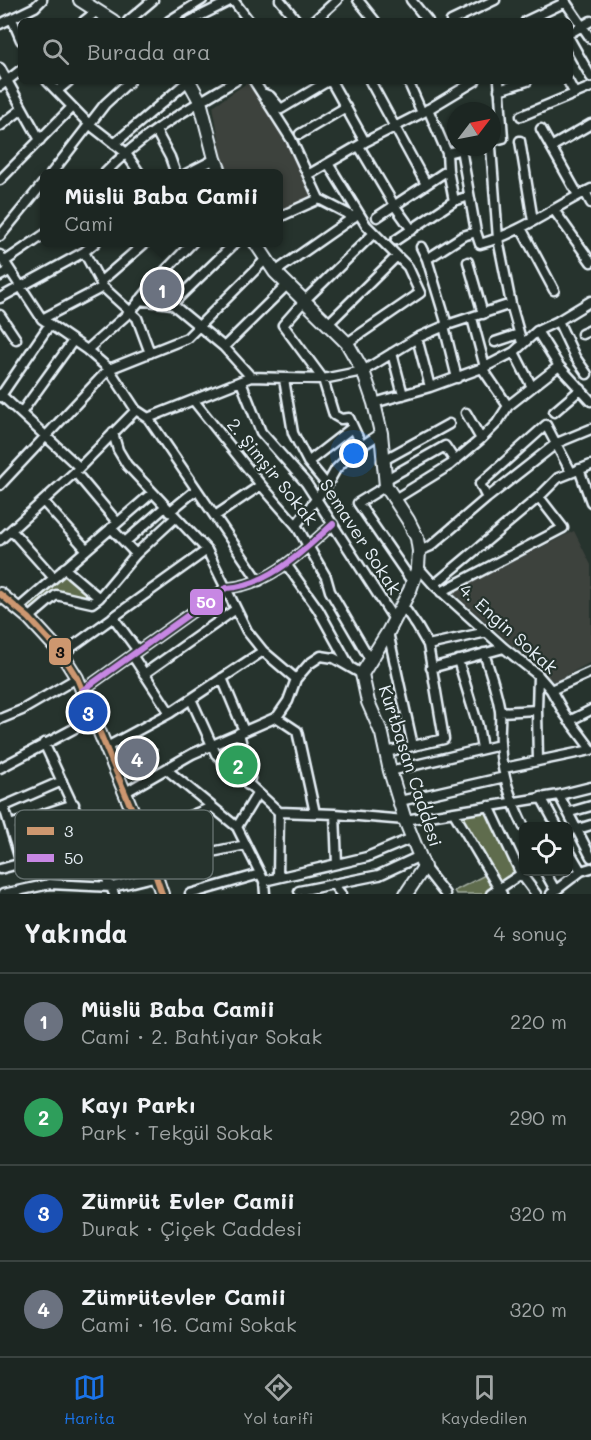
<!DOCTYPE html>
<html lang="tr">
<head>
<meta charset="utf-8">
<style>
  :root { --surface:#1c2622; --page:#29322f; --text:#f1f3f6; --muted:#a0a5a5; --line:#3a4340; --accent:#1a73e8 }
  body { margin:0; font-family:Mali,sans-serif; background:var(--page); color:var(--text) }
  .controls { position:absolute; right:18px; bottom:18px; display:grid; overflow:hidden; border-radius:9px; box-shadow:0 2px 4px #0004 }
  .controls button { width:54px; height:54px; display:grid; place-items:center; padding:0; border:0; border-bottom:2px solid var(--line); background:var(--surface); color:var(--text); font:30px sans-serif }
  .compass { position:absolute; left:447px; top:102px; width:54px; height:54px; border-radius:50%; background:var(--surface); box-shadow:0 2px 4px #0004; rotate:58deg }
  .you { position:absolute; left:354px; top:454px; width:21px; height:21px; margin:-15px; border:4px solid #fff; border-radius:50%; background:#1a73e8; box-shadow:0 0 0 9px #1a73e833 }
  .badge { display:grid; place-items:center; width:39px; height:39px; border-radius:50%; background:var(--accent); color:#fff; font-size:20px; font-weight:700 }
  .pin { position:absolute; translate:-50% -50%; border:3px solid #fff; box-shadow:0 2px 6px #0006 }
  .popup { position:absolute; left:40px; top:169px; width:243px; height:78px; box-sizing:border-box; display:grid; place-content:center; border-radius:9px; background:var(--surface); filter:drop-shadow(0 2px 4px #0005); font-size:20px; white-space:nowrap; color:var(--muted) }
  .popup b { font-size:22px; color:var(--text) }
  .popup::after { content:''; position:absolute; left:50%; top:100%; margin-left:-12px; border:12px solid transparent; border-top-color:var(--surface) }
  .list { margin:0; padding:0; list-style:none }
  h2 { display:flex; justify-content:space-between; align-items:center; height:78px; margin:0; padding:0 24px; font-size:26px }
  h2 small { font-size:20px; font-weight:400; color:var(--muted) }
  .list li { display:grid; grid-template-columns:39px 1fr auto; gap:18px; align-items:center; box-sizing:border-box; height:96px; padding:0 24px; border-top:2px solid var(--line) }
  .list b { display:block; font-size:22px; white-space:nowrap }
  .list p { margin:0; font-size:20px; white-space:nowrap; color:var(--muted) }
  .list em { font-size:20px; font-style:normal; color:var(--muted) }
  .icon { flex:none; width:33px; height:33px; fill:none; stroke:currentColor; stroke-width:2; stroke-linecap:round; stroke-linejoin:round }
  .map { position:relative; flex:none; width:591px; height:894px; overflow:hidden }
  .search { position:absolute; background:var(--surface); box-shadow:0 2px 4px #0004; left:18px; right:18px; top:18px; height:66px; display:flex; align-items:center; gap:15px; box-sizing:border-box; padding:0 21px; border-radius:9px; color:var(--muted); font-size:22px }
  .sheet { height:462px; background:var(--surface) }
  nav { display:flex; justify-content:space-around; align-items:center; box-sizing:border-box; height:84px; border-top:2px solid var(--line); background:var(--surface); font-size:16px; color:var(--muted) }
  nav a { display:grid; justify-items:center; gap:3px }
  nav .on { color:var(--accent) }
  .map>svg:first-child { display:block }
</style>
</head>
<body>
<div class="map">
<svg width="591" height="894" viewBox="0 0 591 894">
  <defs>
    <pattern id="building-hatch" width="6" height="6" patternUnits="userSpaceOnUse" patternTransform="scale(1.5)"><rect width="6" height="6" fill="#726560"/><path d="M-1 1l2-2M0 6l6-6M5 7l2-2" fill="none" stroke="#867c78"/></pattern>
  </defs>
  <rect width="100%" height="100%" fill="#26332d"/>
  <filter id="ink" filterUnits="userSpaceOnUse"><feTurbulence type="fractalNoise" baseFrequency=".0167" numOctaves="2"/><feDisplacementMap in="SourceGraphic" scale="12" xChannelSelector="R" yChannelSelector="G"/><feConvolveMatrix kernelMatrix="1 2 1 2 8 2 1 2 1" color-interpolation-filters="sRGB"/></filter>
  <g filter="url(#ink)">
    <path fill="#3d423c" d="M250 81 279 130 314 196 279 214V174L229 173 223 161 213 106Z
      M574 531 591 565V662L554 682 452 592Z"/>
    <path fill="#5f6c4e" stroke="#a4aea3" stroke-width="1.5" d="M64 571 94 598 89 600 57 590 32 610 28 609 26 606Z
      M237 738 247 778 217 751 219 746Z
      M486 810 517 873 499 884 460 815Z
      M485 875 493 889 485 894H456L454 891Z"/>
    <path fill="url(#building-hatch)" stroke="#e8f1f8" stroke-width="1.5" d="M142 739 157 750 152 756 157 760 149 771 143 775 120 759 131 742 137 746Z"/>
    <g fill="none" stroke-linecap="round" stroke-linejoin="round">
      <g stroke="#e8f1f8" stroke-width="13">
        <path id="minor" d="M233 0 249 21
          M280 0 297 21
          M358 0 375 21
          M411 0 428 21
          M564 0 591 39
          M12 19 21 40
          M84 21 97 11
          M128 21 153 0
          M169 21 202 0
          M190 21 232 0
          M314 21 337 0
          M451 21 495 0
          M526 21 566 2
          M0 24 35 7 42 0
          M570 33 591 21
          M570 40 591 77
          M0 68 40 140
          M47 81 89 124 125 152 140 174
          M254 81 291 139 319 199 279 217
          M331 81 365 142
          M370 81 426 184
          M408 81 422 113
          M568 81 575 94
          M0 86 21 70
          M499 90 527 81
          M57 91 69 81
          M262 93 270 96 281 109 328 81
          M428 109 447 153 448 170 454 201
          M521 116 591 87
          M0 126 22 109
          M541 129 578 195
          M156 131 170 157 176 174
          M300 134 346 107
          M492 141 503 138 499 81
          M520 141 533 221
          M114 144 188 81
          M359 146 394 205 412 230
          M491 147 498 239 511 304 522 343
          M551 147 591 124
          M461 149 476 232 480 244C521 233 554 207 591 189
          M447 153 470 147
          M329 165 366 225 408 267 420 293 347 343
          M51 174 105 104 130 81
          M104 174C141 135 189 108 235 81
          M186 174 215 159
          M308 175 365 142 422 113 475 81
          M0 180 72 107
          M585 192 591 203
          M319 199 354 217
          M554 210 591 262
          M377 217 448 170
          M521 228 554 290
          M0 236 45 181
          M396 240 454 201 469 196
          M421 247 427 259 447 325
          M84 252 103 287 137 318 150 353
          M0 255 42 319 87 350 109 369 136 410 148 418 251 377 323 379 363 371 417 338 447 325 511 304
          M427 259 463 236 476 232
          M4 262 45 234
          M468 262 483 314
          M275 272 358 214
          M0 276 9 271
          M101 281 146 242
          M0 298 84 252 96 242
          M139 300 172 304 224 347 251 377
          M172 304 236 242
          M0 315 16 339
          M472 318 485 367
          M42 319 103 287
          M558 321 575 357 587 374
          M329 323 397 256
          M444 326 457 378
          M537 331 559 366 591 401
          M582 334 591 330
          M417 338 430 387
          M495 342 519 334
          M224 347 287 285
          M87 350 131 311 164 272 193 242
          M514 352 532 387
          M392 353 403 395
          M482 368 508 406
          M284 379 293 433 308 462 327 485
          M241 382 261 432 306 483 395 621
          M0 394 79 467
          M0 397 50 324
          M194 401 261 485 296 525 326 577 330 591 371 661
          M374 403 430 387 485 367 514 352 537 331 558 321 591 301
          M554 412 581 389
          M21 413 73 341
          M466 413 481 439
          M148 418 259 581
          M113 433 118 450 127 465 207 550 247 631 263 651 296 679
          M362 446 349 418 341 419 334 415 323 379 283 325 305 300 374 233
          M382 461 449 424
          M308 462 353 427
          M579 469 591 502
          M75 472 117 522
          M385 480 445 446 455 461
          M0 485 109 369 187 338 265 260
          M386 486 358 503 413 583
          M487 498 480 484 546 425 571 472
          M395 499 450 465 481 439 497 423 508 406 559 366
          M43 501 86 549
          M169 512 196 490
          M215 516 261 485
          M296 525 327 485 336 469 354 451 381 433
          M111 528 136 554
          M11 530 53 577
          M0 540 75 472 136 410
          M125 542 165 507
          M419 551 431 546 487 498 557 443 591 429
          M286 564 318 609 350 667
          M418 567 434 585 504 648 538 675 551 690 564 713 591 749
          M64 568 99 598
          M434 585 539 497 558 478 591 465
          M441 592 563 528 539 497
          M18 609 152 493
          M113 617 138 651
          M29 618 56 595 92 603 99 598 136 554 175 518
          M388 632 413 746
          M428 645 487 632
          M484 653C490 672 497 691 500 711 501 721 499 732 500 743 501 773 511 801 524 827
          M62 654 207 550
          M132 655 170 713
          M458 660 478 726 482 748
          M431 668 504 648
          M144 674 236 609
          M538 675 537 710 538 761
          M222 678 244 731
          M83 690 226 588C269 586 303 551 333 524
          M551 690 591 672
          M191 699 216 754 279 812 335 814 405 820 559 795 591 787
          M500 712 537 710
          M276 717 297 731 315 813
          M0 719 22 710 77 678
          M569 721 591 710
          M239 733 250 778 248 785
          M44 743 114 894
          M105 748 170 713 263 651
          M386 752 444 739 428 645 417 626 403 606
          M0 768 94 718
          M504 768 591 750
          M166 769 237 827 264 881 265 894
          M390 771 500 745
          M124 793 192 754 277 717 288 701 296 679 309 664 321 656 334 658 362 674
          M559 795 591 857
          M541 797 557 826
          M400 801 505 777
          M489 806 521 874 536 894
          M4 807 21 863
          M0 808 62 781
          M570 812 591 806
          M454 813 502 894
          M335 814 337 864
          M10 825 74 804
          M237 827 257 794
          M578 829 591 825
          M142 835 212 807
          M568 849 581 871
          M153 864 246 845
          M424 867 445 894
          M0 869 92 844 138 824
          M545 872 555 890
          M278 877 279 812
          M264 881 367 857 412 838
          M333 884 341 894
          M299 891 379 875 420 856
          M3 894 50 884 112 887 157 876
          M190 894 260 874
          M491 894 521 874
          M551 894 581 871 591 868"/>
      </g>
      <g stroke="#e8f1f8" stroke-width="16">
        <path id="secondary" d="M80 0 113 21
          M189 81 200 101 215 159 221 174
          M255 242 275 272 347 343 363 371 374 403 381 433 386 486 408 520 417 538 419 551 418 567 410 590 388 632 362 674 368 702 382 734 390 771 405 820 424 867 406 894
          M0 594 29 618 62 654 77 678 138 824 162 894"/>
      </g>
      <use href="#minor" stroke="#26332d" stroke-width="8"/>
      <use href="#secondary" stroke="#26332d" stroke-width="12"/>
      <g stroke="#26332d" stroke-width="10">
        <path id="bus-1" d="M0 594 29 618 62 654 77 678 138 824 162 894"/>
      </g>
      <g stroke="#26332d" stroke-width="10">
        <path id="bus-2" d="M83 690 226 588C269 586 303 551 333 524"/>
      </g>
      <use href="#bus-1" stroke="#cd976f" stroke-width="6"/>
      <use href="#bus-2" stroke="#c787e3" stroke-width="6"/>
    </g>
  </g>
  <g text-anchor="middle" stroke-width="4.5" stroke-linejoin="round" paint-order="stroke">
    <g font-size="18" fill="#e8f1f8" stroke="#26332d">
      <text transform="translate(272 472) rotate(51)" y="6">2. Şimşir Sokak</text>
      <text transform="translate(360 537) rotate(57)" y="6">Semaver Sokak</text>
      <text transform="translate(508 629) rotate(42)" y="6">4. Engin Sokak</text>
      <text transform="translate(410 766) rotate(72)" y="6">Kurtbasan Caddesi</text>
    </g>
  </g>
  <rect x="15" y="810" width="198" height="69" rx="9" fill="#26332d" stroke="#606c6a" stroke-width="1.5"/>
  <rect x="27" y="827" width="27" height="8" fill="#cd976f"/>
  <rect x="27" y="854" width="27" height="8" fill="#c787e3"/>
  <g font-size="16" fill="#e8f1f8">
    <text x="64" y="837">3</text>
    <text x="64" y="864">50</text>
  </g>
  <g stroke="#26332d" stroke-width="2">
    <rect x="189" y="588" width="35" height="28" rx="6" fill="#c787e3"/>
    <rect x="48" y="637" width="24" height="29" rx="6" fill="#cd976f"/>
  </g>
  <g font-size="16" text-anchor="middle" font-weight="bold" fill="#fff">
    <text x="206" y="608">50</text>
  </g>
  <g font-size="16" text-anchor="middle" font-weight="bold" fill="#111">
    <text x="60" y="658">3</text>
  </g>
</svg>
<div class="controls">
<button><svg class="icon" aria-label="locate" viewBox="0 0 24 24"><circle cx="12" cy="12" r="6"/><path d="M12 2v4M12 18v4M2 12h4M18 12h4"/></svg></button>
</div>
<svg class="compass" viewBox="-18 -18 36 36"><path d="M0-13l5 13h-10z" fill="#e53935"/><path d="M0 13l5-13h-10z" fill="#a0a5a5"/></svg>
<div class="you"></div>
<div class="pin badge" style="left:162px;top:289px;background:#6b7280">1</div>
<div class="popup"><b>Müslü Baba Camii</b>Cami</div>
<div class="pin badge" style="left:238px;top:765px;background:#2e9e5b">2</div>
<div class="pin badge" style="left:88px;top:712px;background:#1a4fb4">3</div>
<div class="pin badge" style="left:137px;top:758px;background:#6b7280">4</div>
<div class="search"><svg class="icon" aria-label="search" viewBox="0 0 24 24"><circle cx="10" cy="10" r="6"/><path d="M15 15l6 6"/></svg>Burada ara</div>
</div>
<section class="sheet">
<h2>Yakında<small>4 sonuç</small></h2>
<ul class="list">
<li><span class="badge" style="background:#6b7280">1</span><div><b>Müslü Baba Camii</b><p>Cami · 2. Bahtiyar Sokak</p></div><em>220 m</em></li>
<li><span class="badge" style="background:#2e9e5b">2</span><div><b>Kayı Parkı</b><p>Park · Tekgül Sokak</p></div><em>290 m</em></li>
<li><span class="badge" style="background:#1a4fb4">3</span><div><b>Zümrüt Evler Camii</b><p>Durak · Çiçek Caddesi</p></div><em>320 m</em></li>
<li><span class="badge" style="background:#6b7280">4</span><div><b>Zümrütevler Camii</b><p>Cami · 16. Cami Sokak</p></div><em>320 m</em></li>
</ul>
</section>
<nav>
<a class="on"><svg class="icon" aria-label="map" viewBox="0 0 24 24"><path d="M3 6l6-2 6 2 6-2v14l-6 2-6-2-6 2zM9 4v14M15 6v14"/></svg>Harita</a>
<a><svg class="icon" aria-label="directions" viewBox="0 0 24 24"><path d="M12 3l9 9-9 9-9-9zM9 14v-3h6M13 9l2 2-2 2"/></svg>Yol tarifi</a>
<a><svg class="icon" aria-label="saved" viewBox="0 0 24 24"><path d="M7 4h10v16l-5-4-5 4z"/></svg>Kaydedilen</a>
</nav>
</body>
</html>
